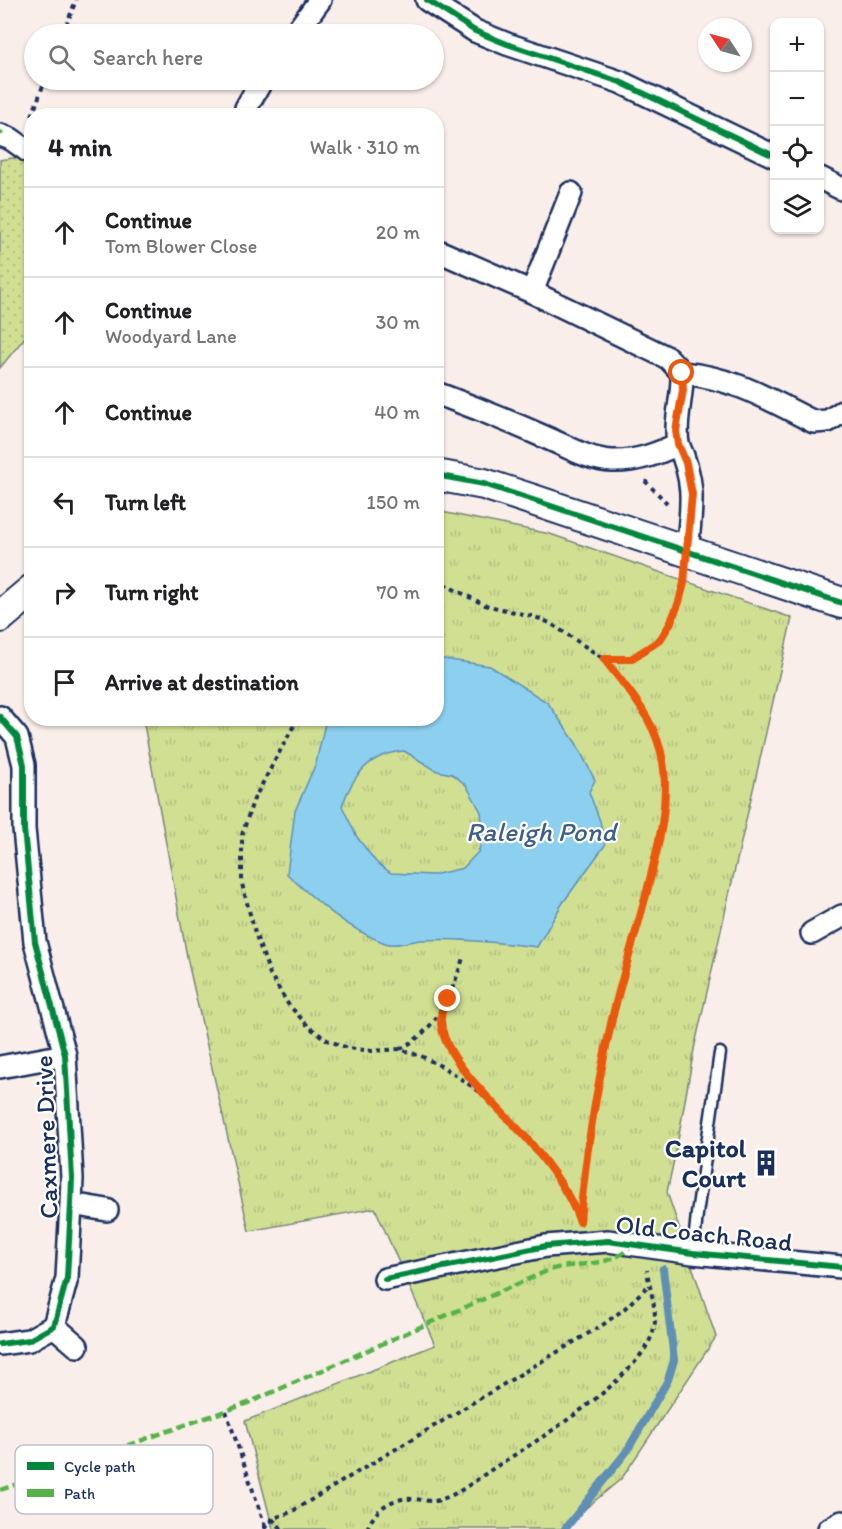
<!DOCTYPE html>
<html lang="en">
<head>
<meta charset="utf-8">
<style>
  :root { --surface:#fff; --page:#f6f6f6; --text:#202124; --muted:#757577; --line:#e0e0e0 }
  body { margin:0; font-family:Itim,sans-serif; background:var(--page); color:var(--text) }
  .controls { position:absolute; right:18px; top:18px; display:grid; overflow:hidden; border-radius:12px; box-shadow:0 2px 4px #0004 }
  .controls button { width:54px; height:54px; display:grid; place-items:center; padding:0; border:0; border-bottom:2px solid var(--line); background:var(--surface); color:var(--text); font:30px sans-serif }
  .compass { position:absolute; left:698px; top:18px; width:54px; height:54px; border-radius:50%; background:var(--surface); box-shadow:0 2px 4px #0004; rotate:306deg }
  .stop { position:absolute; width:18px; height:18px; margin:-14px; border:4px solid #ea580c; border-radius:50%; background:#fff }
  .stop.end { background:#ea580c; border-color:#fff; box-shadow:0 2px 6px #0008 }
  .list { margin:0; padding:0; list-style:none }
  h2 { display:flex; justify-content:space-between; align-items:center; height:78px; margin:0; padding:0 24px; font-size:26px }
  h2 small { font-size:20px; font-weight:400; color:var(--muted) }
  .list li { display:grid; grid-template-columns:39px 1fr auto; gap:18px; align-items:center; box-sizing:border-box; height:90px; padding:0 24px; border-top:2px solid var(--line) }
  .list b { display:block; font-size:22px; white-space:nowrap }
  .list p { margin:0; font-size:20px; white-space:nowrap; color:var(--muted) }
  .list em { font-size:20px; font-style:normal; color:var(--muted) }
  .icon { flex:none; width:33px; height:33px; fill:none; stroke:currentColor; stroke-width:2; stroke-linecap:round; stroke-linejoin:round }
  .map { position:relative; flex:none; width:842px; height:1529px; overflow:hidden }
  .search { position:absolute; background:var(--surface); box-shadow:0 2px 4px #0004; left:24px; top:24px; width:420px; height:66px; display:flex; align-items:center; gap:15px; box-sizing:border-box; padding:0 21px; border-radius:33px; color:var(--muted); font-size:22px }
  .panel { position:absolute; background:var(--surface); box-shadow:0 2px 4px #0004; left:24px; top:108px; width:420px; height:618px; border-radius:24px }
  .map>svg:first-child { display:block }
</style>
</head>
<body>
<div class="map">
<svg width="842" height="1529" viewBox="0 0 842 1529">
  <defs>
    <pattern id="grass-dots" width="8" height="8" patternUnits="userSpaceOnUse" patternTransform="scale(1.5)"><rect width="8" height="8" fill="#d1df93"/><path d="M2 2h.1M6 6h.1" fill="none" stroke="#b3c081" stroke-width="1.8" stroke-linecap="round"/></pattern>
    <pattern id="park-tufts" width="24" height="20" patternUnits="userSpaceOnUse" patternTransform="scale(1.5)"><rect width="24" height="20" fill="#d1df93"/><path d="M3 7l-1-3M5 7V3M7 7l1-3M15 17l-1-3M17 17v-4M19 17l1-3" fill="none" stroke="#b3c081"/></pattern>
  </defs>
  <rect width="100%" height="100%" fill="#f9eeea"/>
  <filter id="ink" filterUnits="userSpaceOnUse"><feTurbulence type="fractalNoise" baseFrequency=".0167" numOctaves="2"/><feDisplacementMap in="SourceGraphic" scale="12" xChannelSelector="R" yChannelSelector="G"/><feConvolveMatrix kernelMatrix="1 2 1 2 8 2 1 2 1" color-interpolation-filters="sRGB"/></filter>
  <g filter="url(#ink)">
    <path fill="url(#grass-dots)" stroke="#768778" stroke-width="1.5" d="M19 157 31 166V330L0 368V160Z"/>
    <path fill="url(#park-tufts)" stroke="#768778" stroke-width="1.5" d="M437 511 550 534 792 618 694 1049 677 1146 667 1192 716 1337 622 1478 561 1529H273L245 1421 435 1345 375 1208 249 1231 188 962 143 719 436 718Z"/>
    <path fill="#8ccfee" stroke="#5f8fb4" stroke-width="1.5" fill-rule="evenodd" d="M437 658 490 666 548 703 576 743 595 780 589 792 600 821 605 845 562 904 537 947C499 943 460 938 421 940 411 941 395 947 385 943 347 929 316 901 287 874L295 811 316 763 326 719 436 718ZM404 751 437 771 452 774 466 785 481 812 483 830 479 851 463 868 433 875 391 873 376 862 357 837 342 806C353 775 369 754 404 751Z"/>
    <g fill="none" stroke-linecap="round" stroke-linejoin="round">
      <path stroke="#5f8fb4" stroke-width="8" d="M565 1529 627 1451 668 1380 674 1360 663 1269"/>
      <g stroke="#1b2f5e" stroke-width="15">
        <path id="lane" d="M693 1253 697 1214 720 1053"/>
      </g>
      <g stroke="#1b2f5e" stroke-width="26">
        <path id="street" d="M427 0 475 31 507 44 620 82 774 156
          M295 34 320 0
          M246 116V108L262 80
          M0 135 11 139 32 154
          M820 178 842 189
          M436 250 532 292 668 358 682 373C683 397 674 420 678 444
          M532 292 571 193
          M682 373C735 378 768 399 814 422L828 421 842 412
          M436 393C474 407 511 422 547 438 568 447 589 460 612 461 636 462 657 454 678 444 697 485 691 509 687 551
          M0 717 17 737 24 765V829L35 942 65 1055 72 1178 71 1204 67 1278 54 1326 29 1340 0 1344
          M812 933 842 916
          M0 1067 65 1055
          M71 1204 107 1210
          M385 1279 546 1246 608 1241 693 1253 842 1267
          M54 1326 77 1346
          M829 1529 842 1522"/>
      </g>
      <g stroke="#1b2f5e" stroke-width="34">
        <path id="secondary" d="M436 475 484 484 533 500 842 603
          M0 617 32 590"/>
      </g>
      <path stroke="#1b2f5e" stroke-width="4" stroke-dasharray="4.5 4.5" stroke-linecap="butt" d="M63 34 76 0
        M32 116 45 80
        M645 481 667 503
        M436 580 485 605 535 617 550 623 604 659
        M298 718 253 801 242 835V884L255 933 270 974 288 1004 309 1027 327 1040 348 1048 372 1051 400 1049 423 1057 443 1067 482 1093 528 1139 565 1189 579 1219
        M442 1013C441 1043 460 1066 478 1088
        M400 1049C437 1030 451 996 463 958
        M580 1221C585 1153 597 1085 613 1019 623 976 636 933 647 891 658 848 672 796 661 752 652 715 627 688 604 659 614 660 624 661 632 658 663 647 681 610 684 579
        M226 1411 265 1526
        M272 1519 282 1529
        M264 1529 272 1519 291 1512 604 1324 624 1309 649 1285
        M367 1529C375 1510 390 1497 412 1499 422 1499 430 1503 439 1500 460 1494 477 1479 494 1468 536 1441 644 1377 654 1328 658 1309 649 1289 647 1270"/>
      <use href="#lane" stroke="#fff" stroke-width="10"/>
      <use href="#street" stroke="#fff" stroke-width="21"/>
      <use href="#secondary" stroke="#fff" stroke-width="30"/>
      <path stroke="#55b248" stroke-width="4.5" stroke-dasharray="9 4.5" stroke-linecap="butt" d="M0 131 2 135
        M0 1490 248 1403 547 1271C577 1260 611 1270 633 1244"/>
      <g stroke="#fff" stroke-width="10">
        <path id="cycleway" d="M427 0 475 31 507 44 620 82 774 156
          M436 475 484 484 533 500 842 603
          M0 717 17 737 24 765V829L35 942 65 1055 72 1178 71 1204 67 1278 54 1326 29 1340 0 1344
          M385 1279 546 1246 608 1241 693 1253 842 1267"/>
      </g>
      <use href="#cycleway" stroke="#00873e" stroke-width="6"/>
    </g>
  </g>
  <g fill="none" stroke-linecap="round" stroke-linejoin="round" filter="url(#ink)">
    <path stroke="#ea580c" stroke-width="8" d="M448 999C446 1003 443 1007 442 1011 431 1053 506 1113 529 1141 549 1166 569 1191 580 1222 585 1154 597 1086 612 1019 622 976 636 934 647 891 658 848 672 797 661 752 652 716 627 688 604 659H631L660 640 670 624 679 602 684 583 692 494 686 463 678 444 676 431 683 390 682 373"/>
  </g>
  <defs>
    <g id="building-bare" transform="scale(2.07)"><path d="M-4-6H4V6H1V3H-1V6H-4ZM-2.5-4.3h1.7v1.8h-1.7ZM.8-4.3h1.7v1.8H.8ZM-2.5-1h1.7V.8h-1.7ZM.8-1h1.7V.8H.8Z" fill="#1b2f5e" stroke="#fff" stroke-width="2.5" paint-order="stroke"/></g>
  </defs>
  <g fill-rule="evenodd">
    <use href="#building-bare" x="766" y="1163"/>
  </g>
  <g text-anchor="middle" stroke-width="4.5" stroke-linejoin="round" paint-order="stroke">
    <g font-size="26" fill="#1b2f5e" stroke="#fff">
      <text transform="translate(46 1137) rotate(-92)" y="9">Caxmere Drive</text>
      <text transform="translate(704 1233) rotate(6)" y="9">Old Coach Road</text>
    </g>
    <g font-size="26" font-weight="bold" fill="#1b2f5e" stroke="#fff" text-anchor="end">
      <text x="746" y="1157">Capitol<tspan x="746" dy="30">Court</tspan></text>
    </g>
    <g font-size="27" font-style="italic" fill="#3d5f89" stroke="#fff">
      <text x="541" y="841">Raleigh Pond</text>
    </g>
  </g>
  <rect x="15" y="1445" width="198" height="69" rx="9" fill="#fff" stroke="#bbc1cf" stroke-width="1.5"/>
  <rect x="27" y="1462" width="27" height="8" fill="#00873e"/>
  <rect x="27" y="1489" width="27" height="8" fill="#55b248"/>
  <g font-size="16" fill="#1b2f5e">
    <text x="64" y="1472">Cycle path</text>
    <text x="64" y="1499">Path</text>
  </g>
</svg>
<div class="controls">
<button>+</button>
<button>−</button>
<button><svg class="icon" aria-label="locate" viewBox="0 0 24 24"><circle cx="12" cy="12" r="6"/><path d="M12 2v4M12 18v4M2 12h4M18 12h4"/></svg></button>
<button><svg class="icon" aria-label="layers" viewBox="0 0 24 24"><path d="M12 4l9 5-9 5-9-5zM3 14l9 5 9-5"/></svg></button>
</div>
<svg class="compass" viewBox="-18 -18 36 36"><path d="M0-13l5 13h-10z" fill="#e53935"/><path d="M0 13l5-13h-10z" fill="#757577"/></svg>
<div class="stop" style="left:682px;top:373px"></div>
<div class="stop end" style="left:448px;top:999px"></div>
<div class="search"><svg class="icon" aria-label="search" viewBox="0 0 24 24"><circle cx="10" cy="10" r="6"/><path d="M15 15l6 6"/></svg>Search here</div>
<section class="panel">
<h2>4 min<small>Walk · 310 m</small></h2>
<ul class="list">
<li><svg class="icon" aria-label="ahead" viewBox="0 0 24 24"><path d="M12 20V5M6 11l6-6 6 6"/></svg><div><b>Continue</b><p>Tom Blower Close</p></div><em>20 m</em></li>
<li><svg class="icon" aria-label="ahead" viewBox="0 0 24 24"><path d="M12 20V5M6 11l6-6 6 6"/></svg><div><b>Continue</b><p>Woodyard Lane</p></div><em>30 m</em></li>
<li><svg class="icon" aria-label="ahead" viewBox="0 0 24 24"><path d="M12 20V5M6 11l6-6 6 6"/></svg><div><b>Continue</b></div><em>40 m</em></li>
<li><svg class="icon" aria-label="left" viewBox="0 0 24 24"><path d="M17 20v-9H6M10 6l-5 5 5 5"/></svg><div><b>Turn left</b></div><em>150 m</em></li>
<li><svg class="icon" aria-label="right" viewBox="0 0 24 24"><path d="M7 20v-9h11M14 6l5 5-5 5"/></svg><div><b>Turn right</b></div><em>70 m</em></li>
<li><svg class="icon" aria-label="arrive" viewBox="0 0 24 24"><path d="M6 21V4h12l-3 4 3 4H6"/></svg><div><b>Arrive at destination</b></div></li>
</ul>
</section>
</div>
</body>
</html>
